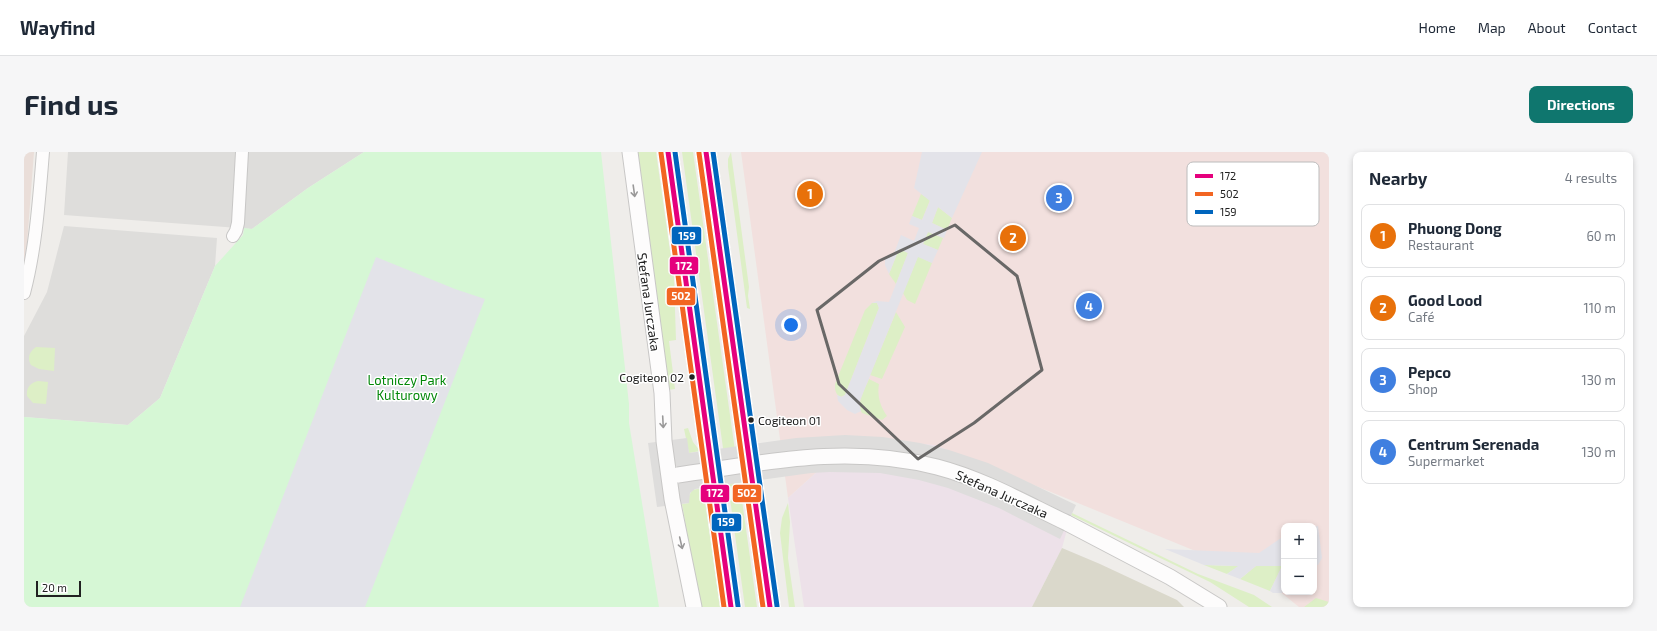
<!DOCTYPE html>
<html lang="en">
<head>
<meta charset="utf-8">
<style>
  :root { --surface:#fff; --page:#f6f6f7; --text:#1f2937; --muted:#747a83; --line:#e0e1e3; --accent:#0f766e }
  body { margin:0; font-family:"Exo 2",sans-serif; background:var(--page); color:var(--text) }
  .controls { position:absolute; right:12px; bottom:12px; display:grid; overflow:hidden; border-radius:8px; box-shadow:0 2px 6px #0003 }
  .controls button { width:36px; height:36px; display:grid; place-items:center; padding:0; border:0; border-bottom:1px solid var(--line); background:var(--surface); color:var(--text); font:20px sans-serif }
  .scale { position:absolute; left:12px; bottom:10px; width:45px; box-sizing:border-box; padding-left:4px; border:2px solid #212121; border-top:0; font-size:11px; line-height:14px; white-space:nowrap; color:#212121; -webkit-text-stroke:3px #fff; paint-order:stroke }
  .you { position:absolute; left:767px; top:173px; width:14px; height:14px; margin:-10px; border:3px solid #fff; border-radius:50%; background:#1a73e8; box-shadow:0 0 0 6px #1a73e833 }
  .badge { display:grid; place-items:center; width:26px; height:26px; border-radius:50%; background:var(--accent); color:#fff; font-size:13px; font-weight:700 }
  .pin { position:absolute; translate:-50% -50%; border:2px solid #fff; box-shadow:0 1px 4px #0006 }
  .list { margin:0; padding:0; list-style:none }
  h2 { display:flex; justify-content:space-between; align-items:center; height:52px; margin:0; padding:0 16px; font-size:17px }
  h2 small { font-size:13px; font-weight:400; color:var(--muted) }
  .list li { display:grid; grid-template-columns:26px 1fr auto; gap:12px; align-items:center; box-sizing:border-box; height:64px; margin:0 8px 8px; padding:0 8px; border:1px solid var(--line); border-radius:8px }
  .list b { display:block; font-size:15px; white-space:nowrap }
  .list p { margin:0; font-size:13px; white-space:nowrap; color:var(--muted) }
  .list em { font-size:13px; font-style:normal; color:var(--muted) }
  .map { position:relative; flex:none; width:1305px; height:455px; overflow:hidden; border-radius:8px }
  header { display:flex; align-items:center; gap:24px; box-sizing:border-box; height:56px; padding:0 20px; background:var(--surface); border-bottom:1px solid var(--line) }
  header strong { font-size:19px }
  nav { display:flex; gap:22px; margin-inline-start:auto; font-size:14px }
  .intro { display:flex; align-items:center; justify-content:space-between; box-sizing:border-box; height:96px; padding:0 24px }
  h1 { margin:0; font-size:28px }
  .button { padding:10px 18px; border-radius:8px; background:var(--accent); color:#fff; font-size:14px; font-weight:700 }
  main { display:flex; gap:24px; padding:0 24px }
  aside { flex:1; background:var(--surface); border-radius:8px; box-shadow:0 2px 6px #0003 }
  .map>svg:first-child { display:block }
</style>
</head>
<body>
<header>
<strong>Wayfind</strong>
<nav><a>Home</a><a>Map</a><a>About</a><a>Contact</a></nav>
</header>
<div class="intro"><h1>Find us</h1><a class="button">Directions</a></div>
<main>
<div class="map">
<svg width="1305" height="455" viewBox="0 0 1305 455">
  <rect width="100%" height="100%" fill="#efedea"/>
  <path fill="#dedddb" d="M44 0H340L284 36 228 77 40 63Z
    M40 74 193 86 191 114 136 246 104 273 0 265V184L23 140Z"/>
  <path fill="#f2e0de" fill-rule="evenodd" d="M717 0H1305V455H1275L1240 427 924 298 804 310 764 346ZM1260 374H1290V440H1260Z"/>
  <path fill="#ede1e9" d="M880 290 911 293 924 298 1047 363 1038 396 1008 455H780L764 346 804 310Z"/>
  <path fill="#eaded9" d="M0 0H10L2 105 0 108Z"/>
  <path fill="#dad8cb" d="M1038 396 1076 412 1153 448 1160 455H1008Z"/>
  <path fill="#ddefc6" d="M612 0H632L650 127 652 188 645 189 651 237 644 238Z
    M658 0H669L733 455H721Z
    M707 0 725 135 724 144 726 157 723 156 704 15V7Z
    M897 42 906 48 898 68 888 64Z
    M914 55 928 66 923 78 908 71Z
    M904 80 919 86 914 98 899 92Z
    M875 97 884 101 872 132 865 122Z
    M894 104 908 111 891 152 883 148 879 141Z
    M848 151H853L855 156 821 243 816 245C811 241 811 238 811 232L841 158Z
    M872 160 881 175 858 227 846 223Z
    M12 195 31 196 30 219 15 217 7 213C3 206 5 200 12 195Z
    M845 227 855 232C853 244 856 254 863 264L858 268 838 261C832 251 841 237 845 227Z
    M14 229 24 230 22 252 9 251 3 244C2 236 6 231 14 229Z
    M664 276 669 290 676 299 665 301 660 277Z
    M679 336 696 455H676L658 352 665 351V344L668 338Z
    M764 351 766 370 764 406 771 455H765L756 381 758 366Z
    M1048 361 1174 422 1230 443 1248 455H1225L1186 430 1047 363Z
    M1180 413 1215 414 1203 422Z
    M1232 414H1258L1246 439 1216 427Z
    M1292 446 1305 450V455H1280Z"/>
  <path fill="#d6f7d5" d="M340 0H577L605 252V271L635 455H0V265L104 273 136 246 191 114 219 83 220 76 228 77 284 36Z"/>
  <path fill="#e3e3e9" d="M898 0H958L928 66 914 55 908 71 923 78 920 86 904 80 899 92 914 98 908 111 894 105 835 251 837 259 831 262 823 258 814 249 813 243 818 245 821 243 855 156 853 151H848L853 149 865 150 884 101 875 97 865 122 861 113V106L869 104 877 83 890 89 895 76 885 72 888 64 898 68 906 49 890 36Z
    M352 105 431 137 461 147 341 455H216Z
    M1294 374 1298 406 1294 413H1290V375Z
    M1260 384V439L1258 441H1249L1246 439 1258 414H1232L1216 427 1203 422 1214 414 1180 413 1141 397 1235 401Z"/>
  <path fill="#dedddc" d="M821 283 859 285 896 291 925 298 964 311 1052 353 1036 387 975 356 924 336 895 328 856 321 806 320 787 321 671 337 666 341 665 351 633 355 624 291 663 286 665 301 772 286Z"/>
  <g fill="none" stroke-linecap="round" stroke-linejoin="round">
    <g stroke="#c8c7c6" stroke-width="14">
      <path id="minor" d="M209 84 212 79 214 71 218 0
        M0 141C12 95 15 48 19 0"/>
    </g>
    <g stroke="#c8c7c6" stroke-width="17">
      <path id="tertiary" d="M606 0 638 241 640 289 648 347 670 455
        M1043 371 1146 425 1195 455"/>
    </g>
    <g stroke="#a69a85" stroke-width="21">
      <path id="primary" d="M644 0 707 455
        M682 0 746 455"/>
    </g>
    <use href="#minor" stroke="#fdfcfc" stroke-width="12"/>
    <use href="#tertiary" stroke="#fdfcfc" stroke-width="15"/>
    <use href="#primary" stroke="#f2ece6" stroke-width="19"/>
    <g stroke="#c8c7c6" stroke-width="17" stroke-linecap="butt">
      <path id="tertiary-bridge" d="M654 323C743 310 823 292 913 315 959 327 1001 351 1043 371"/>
    </g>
    <use href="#tertiary-bridge" stroke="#fdfcfc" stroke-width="15"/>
    <g stroke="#fff" stroke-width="8">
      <path id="bus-1" d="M644 0 707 455
        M682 0 746 455"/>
    </g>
    <g stroke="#fff" stroke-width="8">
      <path id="bus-2" d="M637 1 700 455
        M675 1 739 455"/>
    </g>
    <g stroke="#fff" stroke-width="8">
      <path id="bus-3" d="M651 0 714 454
        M689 0 753 454"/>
    </g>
    <use href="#bus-1" stroke="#e5007d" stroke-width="5"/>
    <use href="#bus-2" stroke="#f26522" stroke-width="5"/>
    <use href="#bus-3" stroke="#0065bd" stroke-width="5"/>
  </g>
  <defs><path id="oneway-shaft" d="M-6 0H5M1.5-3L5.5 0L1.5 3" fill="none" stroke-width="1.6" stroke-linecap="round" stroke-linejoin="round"/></defs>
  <g stroke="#9a9999">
    <use href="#oneway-shaft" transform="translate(610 39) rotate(82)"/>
    <use href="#oneway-shaft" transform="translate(639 270) rotate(87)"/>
    <use href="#oneway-shaft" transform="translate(657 391) rotate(77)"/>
  </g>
  <path fill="none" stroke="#696867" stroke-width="3" stroke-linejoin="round" d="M931 73 993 124 1018 218 950 271 894 307 815 232 793 158 855 109Z"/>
  <g fill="#212121" stroke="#fff" stroke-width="1.5">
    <circle cx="668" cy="225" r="3.5"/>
    <circle cx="727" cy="268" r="3.5"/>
  </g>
  <g text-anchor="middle" stroke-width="3" stroke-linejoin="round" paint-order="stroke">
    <g font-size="12" fill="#212121" stroke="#fff" text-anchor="end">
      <text x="660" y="230">Cogiteon 02</text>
      <text x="734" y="273" text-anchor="start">Cogiteon 01</text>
    </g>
    <g font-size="13" fill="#212121" stroke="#fff">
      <text transform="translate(625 150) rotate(82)" y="5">Stefana Jurczaka</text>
      <text transform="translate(978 342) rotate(24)" y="5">Stefana Jurczaka</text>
    </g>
    <g font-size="13" fill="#028708" stroke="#fff">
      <text x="383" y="233">Lotniczy Park<tspan x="383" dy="15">Kulturowy</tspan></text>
    </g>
  </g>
  <rect x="1163" y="10" width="132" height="64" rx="6" fill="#fff" stroke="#bcbcbc" stroke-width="1"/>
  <rect x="1171" y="22" width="18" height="4" fill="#e5007d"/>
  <rect x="1171" y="40" width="18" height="4" fill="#f26522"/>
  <rect x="1171" y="58" width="18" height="4" fill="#0065bd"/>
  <g font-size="11" fill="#212121">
    <text x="1196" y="28">172</text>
    <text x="1196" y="46">502</text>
    <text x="1196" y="64">159</text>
  </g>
  <g stroke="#fff" stroke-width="1.5">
    <rect x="647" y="74" width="31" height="19" rx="4" fill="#0065bd"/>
    <rect x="645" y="104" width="30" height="19" rx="4" fill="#e5007d"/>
    <rect x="642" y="135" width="30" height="19" rx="4" fill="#f26522"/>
    <rect x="676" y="332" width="30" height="19" rx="4" fill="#e5007d"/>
    <rect x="708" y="332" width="30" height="19" rx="4" fill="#f26522"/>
    <rect x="687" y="361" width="31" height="19" rx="4" fill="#0065bd"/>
  </g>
  <g font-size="11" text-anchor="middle" font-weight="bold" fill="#fff">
    <text x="663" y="88">159</text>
    <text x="660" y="118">172</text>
    <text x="657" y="148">502</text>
    <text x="691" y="345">172</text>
    <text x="723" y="345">502</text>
    <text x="702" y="374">159</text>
  </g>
</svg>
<div class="controls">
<button>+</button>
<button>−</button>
</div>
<div class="scale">20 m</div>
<div class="you"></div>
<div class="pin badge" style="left:786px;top:42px;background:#e8710a">1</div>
<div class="pin badge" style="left:989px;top:86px;background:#e8710a">2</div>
<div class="pin badge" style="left:1035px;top:46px;background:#3f7fe0">3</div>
<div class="pin badge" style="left:1065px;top:154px;background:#3f7fe0">4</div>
</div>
<aside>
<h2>Nearby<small>4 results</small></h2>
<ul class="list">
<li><span class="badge" style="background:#e8710a">1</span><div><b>Phuong Dong</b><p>Restaurant</p></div><em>60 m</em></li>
<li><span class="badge" style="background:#e8710a">2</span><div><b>Good Lood</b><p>Café</p></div><em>110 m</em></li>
<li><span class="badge" style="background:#3f7fe0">3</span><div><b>Pepco</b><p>Shop</p></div><em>130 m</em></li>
<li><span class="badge" style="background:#3f7fe0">4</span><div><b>Centrum Serenada</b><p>Supermarket</p></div><em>130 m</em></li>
</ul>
</aside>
</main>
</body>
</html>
